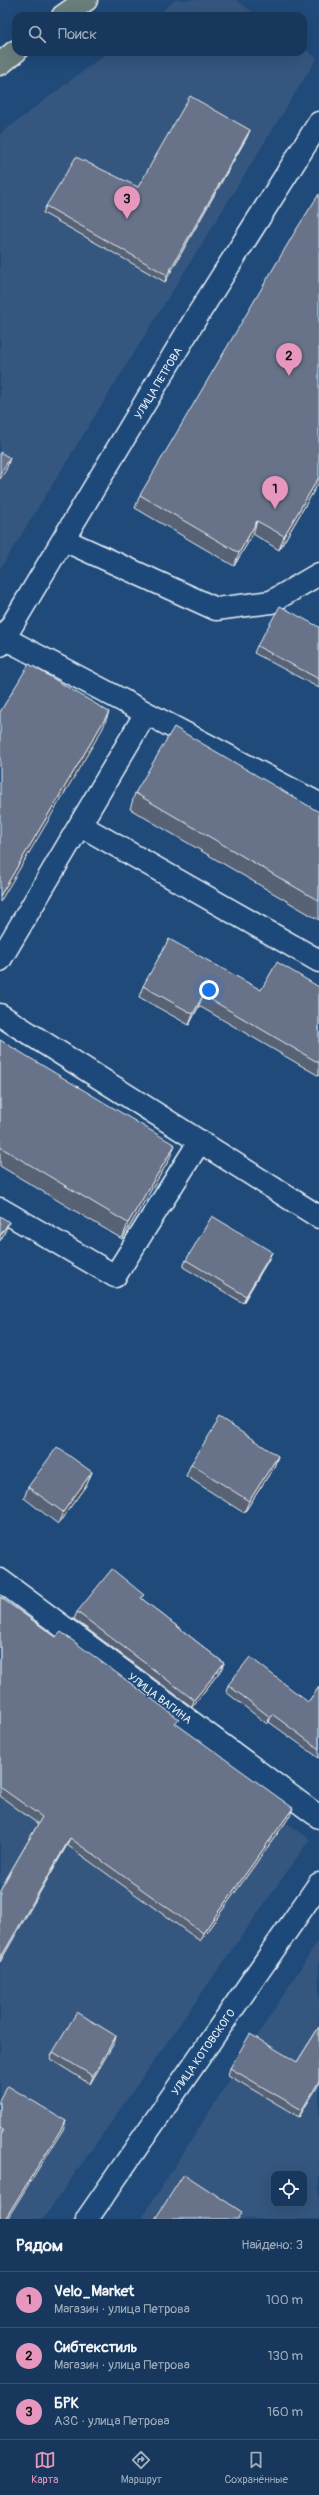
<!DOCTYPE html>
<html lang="ru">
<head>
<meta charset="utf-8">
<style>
  :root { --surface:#17385c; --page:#244365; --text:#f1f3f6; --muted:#9eacbb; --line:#365272; --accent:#e797bd }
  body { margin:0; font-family:Pangolin,sans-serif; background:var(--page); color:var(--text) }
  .controls { position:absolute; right:12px; bottom:12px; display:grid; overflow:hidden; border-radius:8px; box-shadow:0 4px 16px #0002 }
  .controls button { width:36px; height:36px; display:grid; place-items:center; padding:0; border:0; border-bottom:1px solid var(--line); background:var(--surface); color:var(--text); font:20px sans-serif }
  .you { position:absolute; left:209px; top:990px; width:14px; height:14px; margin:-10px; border:3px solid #fff; border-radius:50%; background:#1a73e8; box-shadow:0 0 0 6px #1a73e833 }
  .badge { display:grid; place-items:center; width:26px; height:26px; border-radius:50%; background:var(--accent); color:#111; font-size:13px; font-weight:700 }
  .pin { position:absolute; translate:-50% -33px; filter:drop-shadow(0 1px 2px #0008) }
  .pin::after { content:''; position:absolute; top:21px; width:14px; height:12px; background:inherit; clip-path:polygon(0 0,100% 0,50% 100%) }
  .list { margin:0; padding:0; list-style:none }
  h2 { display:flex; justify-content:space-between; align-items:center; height:52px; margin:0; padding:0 16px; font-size:17px }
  h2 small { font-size:13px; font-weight:400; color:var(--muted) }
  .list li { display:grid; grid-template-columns:26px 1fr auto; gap:12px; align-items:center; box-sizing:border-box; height:56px; padding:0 16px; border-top:1px solid var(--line) }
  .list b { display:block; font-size:15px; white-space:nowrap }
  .list p { margin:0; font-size:13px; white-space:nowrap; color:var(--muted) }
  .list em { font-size:13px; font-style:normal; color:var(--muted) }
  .icon { flex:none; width:22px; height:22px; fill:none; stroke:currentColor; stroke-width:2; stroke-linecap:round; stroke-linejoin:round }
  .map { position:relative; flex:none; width:319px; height:2219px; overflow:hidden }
  .search { position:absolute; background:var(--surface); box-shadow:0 4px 16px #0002; left:12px; right:12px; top:12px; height:44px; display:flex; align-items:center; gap:10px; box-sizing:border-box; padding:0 14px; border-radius:12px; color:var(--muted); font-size:15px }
  .sheet { height:220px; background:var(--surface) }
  nav { display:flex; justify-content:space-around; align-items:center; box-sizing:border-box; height:56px; border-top:1px solid var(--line); background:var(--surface); font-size:11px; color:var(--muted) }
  nav a { display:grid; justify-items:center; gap:2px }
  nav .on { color:var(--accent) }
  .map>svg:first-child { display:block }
</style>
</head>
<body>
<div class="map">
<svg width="319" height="2219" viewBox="0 0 319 2219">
  <rect width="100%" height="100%" fill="#1f4a7a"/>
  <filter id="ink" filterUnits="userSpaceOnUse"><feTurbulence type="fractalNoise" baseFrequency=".025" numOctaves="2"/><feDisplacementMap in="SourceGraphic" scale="8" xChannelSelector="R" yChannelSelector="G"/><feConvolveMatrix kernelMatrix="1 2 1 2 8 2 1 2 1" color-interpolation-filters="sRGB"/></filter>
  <g filter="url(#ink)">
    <path fill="#35567e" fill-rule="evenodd" d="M176 0H236L258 16H155Z
      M303 48 317 58 0 569V134L108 52H303Z
      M0 1625 310 1839 43 2219H0Z
      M319 1939V2219H141ZM274 2174H304V2204H274Z"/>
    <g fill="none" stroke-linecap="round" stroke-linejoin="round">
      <g stroke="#e8f1f8" stroke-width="25">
        <path id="minor" d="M64 540 216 609 271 602 319 574
          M4 638 319 804
          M0 645 197 316 319 123
          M80 825 319 961
          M0 960 146 713
          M0 1015 319 1217
          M0 1209 115 1276 200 1141
          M0 1580 319 1817
          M87 2219 319 1884"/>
      </g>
      <g stroke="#e8f1f8" stroke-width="25">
        <path id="major" d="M63 16 86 0
          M0 64 16 51"/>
      </g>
      <use href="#minor" stroke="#1f4a7a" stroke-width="22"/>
      <use href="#major" stroke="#6b7f7c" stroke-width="22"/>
    </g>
    <path fill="#596275" stroke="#e8f1f8" d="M250 130 247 137 165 282 43 213 46 206 138 187Z
      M319 482 279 550 253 534 234 566 135 508 140 495Z
      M319 627V688L254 653 257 646Z
      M135 793 319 812V920L130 809Z
      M143 986 261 990 319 987V1076L199 1006 189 1025 139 997Z
      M0 1040 169 1160 122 1239 0 1166Z
      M272 1252 269 1259 243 1303 183 1267 186 1260Z
      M278 1456 274 1467 244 1513 186 1476 191 1464Z
      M92 1472 87 1484 58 1524 24 1498 28 1487Z
      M0 1597 177 1725 290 1816 200 1941 67 1845 0 1962V1890L38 1824 0 1796Z
      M142 1599 224 1663 221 1670 192 1707 74 1619 77 1612Z
      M228 1685 308 1702 319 1687V1758L269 1722 267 1724 226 1692Z
      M319 2027V2084L299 2117 228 2075 230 2068 297 2062Z
      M116 2036 114 2043 90 2084 50 2059 53 2052Z
      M0 2100 64 2128 0 2219Z"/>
    <path fill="#49505f" stroke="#e8f1f8" d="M250 130 247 137 165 282 167 275Z
      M10 458 6 470 0 479V474Z
      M319 477V482L279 550 284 536Z
      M257 521 253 534 234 566 239 553Z
      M109 712 103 728 0 902V896Z
      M203 995 199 1006 189 1025 193 1014Z
      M175 1145 169 1160 122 1239 128 1223Z
      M9 1222 4 1234 0 1241V1236Z
      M272 1252 269 1259 243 1303 246 1296Z
      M278 1456 274 1467 244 1513 249 1501Z
      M92 1472 87 1484 58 1524 63 1512Z
      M224 1663 221 1670 192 1707 194 1700Z
      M272 1714 269 1722 267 1724 270 1717Z
      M293 1808 290 1816 200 1941 203 1933Z
      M70 1838 67 1845 0 1962V1959Z
      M116 2036 114 2043 90 2084 93 2076Z
      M319 2081V2084L299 2117 302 2110Z
      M66 2121 64 2128 7 2219H5Z"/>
    <path fill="#687288" stroke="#e8f1f8" d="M190 96 250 130 167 275 46 206 76 157 138 187Z
      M319 194V477L284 536 257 521 239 553 140 495 296 230Z
      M0 452 10 458 0 474Z
      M280 606 319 627V679L257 646Z
      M29 664 109 712 0 896V712Z
      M174 727 319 812V901L135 793Z
      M169 939 261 990 277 962 319 987V1063L203 995 193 1014 143 986Z
      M0 1040 175 1145 128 1223 0 1147Z
      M0 1216 9 1222 0 1236Z
      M212 1216 272 1252 246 1296 186 1260Z
      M220 1418 278 1456 249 1501 191 1464Z
      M57 1447 92 1472 63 1512 28 1487Z
      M112 1569 144 1595 141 1598 224 1663 194 1700 77 1612Z
      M0 1597 56 1637 61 1632 179 1719 175 1723 293 1808 203 1933 70 1838 0 1959V1890L42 1817 0 1787Z
      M250 1657 308 1702 319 1687V1749L272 1714 270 1717 228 1685Z
      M77 2012 116 2036 93 2076 53 2052Z
      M319 2027V2081L302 2110 230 2068 250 2034 297 2062Z
      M8 2086 66 2121 5 2219H0V2135L3 2130 0 2128V2100Z
      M184 2174 242 2212 238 2219H155Z"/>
  </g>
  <g text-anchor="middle" stroke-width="3" stroke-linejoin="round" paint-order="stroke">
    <g font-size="11" fill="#e8f1f8" stroke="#1f4a7a">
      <text transform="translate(158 383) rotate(-59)" y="4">УЛИЦА ПЕТРОВА</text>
      <text transform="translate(160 1698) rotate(37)" y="4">УЛИЦА ВАГИНА</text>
      <text transform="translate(203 2052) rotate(-55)" y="4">УЛИЦА КОТОВСКОГО</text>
    </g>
  </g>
</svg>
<div class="controls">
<button><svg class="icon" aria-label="locate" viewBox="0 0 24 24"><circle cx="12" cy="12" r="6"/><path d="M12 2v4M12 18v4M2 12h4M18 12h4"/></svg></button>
</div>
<div class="you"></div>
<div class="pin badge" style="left:275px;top:509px">1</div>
<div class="pin badge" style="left:289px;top:376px">2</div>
<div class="pin badge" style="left:127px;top:219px">3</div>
<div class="search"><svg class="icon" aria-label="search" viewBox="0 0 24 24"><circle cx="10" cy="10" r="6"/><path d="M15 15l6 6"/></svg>Поиск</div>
</div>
<section class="sheet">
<h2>Рядом<small>Найдено: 3</small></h2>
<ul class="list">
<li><span class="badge">1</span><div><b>Velo_Market</b><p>Магазин · улица Петрова</p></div><em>100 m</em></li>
<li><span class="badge">2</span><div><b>Сибтекстиль</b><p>Магазин · улица Петрова</p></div><em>130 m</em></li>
<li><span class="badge">3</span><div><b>БРК</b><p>АЗС · улица Петрова</p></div><em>160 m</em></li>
</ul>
</section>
<nav>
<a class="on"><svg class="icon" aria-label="map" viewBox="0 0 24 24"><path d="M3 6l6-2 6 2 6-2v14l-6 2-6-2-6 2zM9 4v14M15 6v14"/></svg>Карта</a>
<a><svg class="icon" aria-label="directions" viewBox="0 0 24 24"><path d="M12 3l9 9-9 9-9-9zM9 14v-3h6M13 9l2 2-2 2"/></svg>Маршрут</a>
<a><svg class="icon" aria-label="saved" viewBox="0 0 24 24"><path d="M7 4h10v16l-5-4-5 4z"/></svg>Сохранённые</a>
</nav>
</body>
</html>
